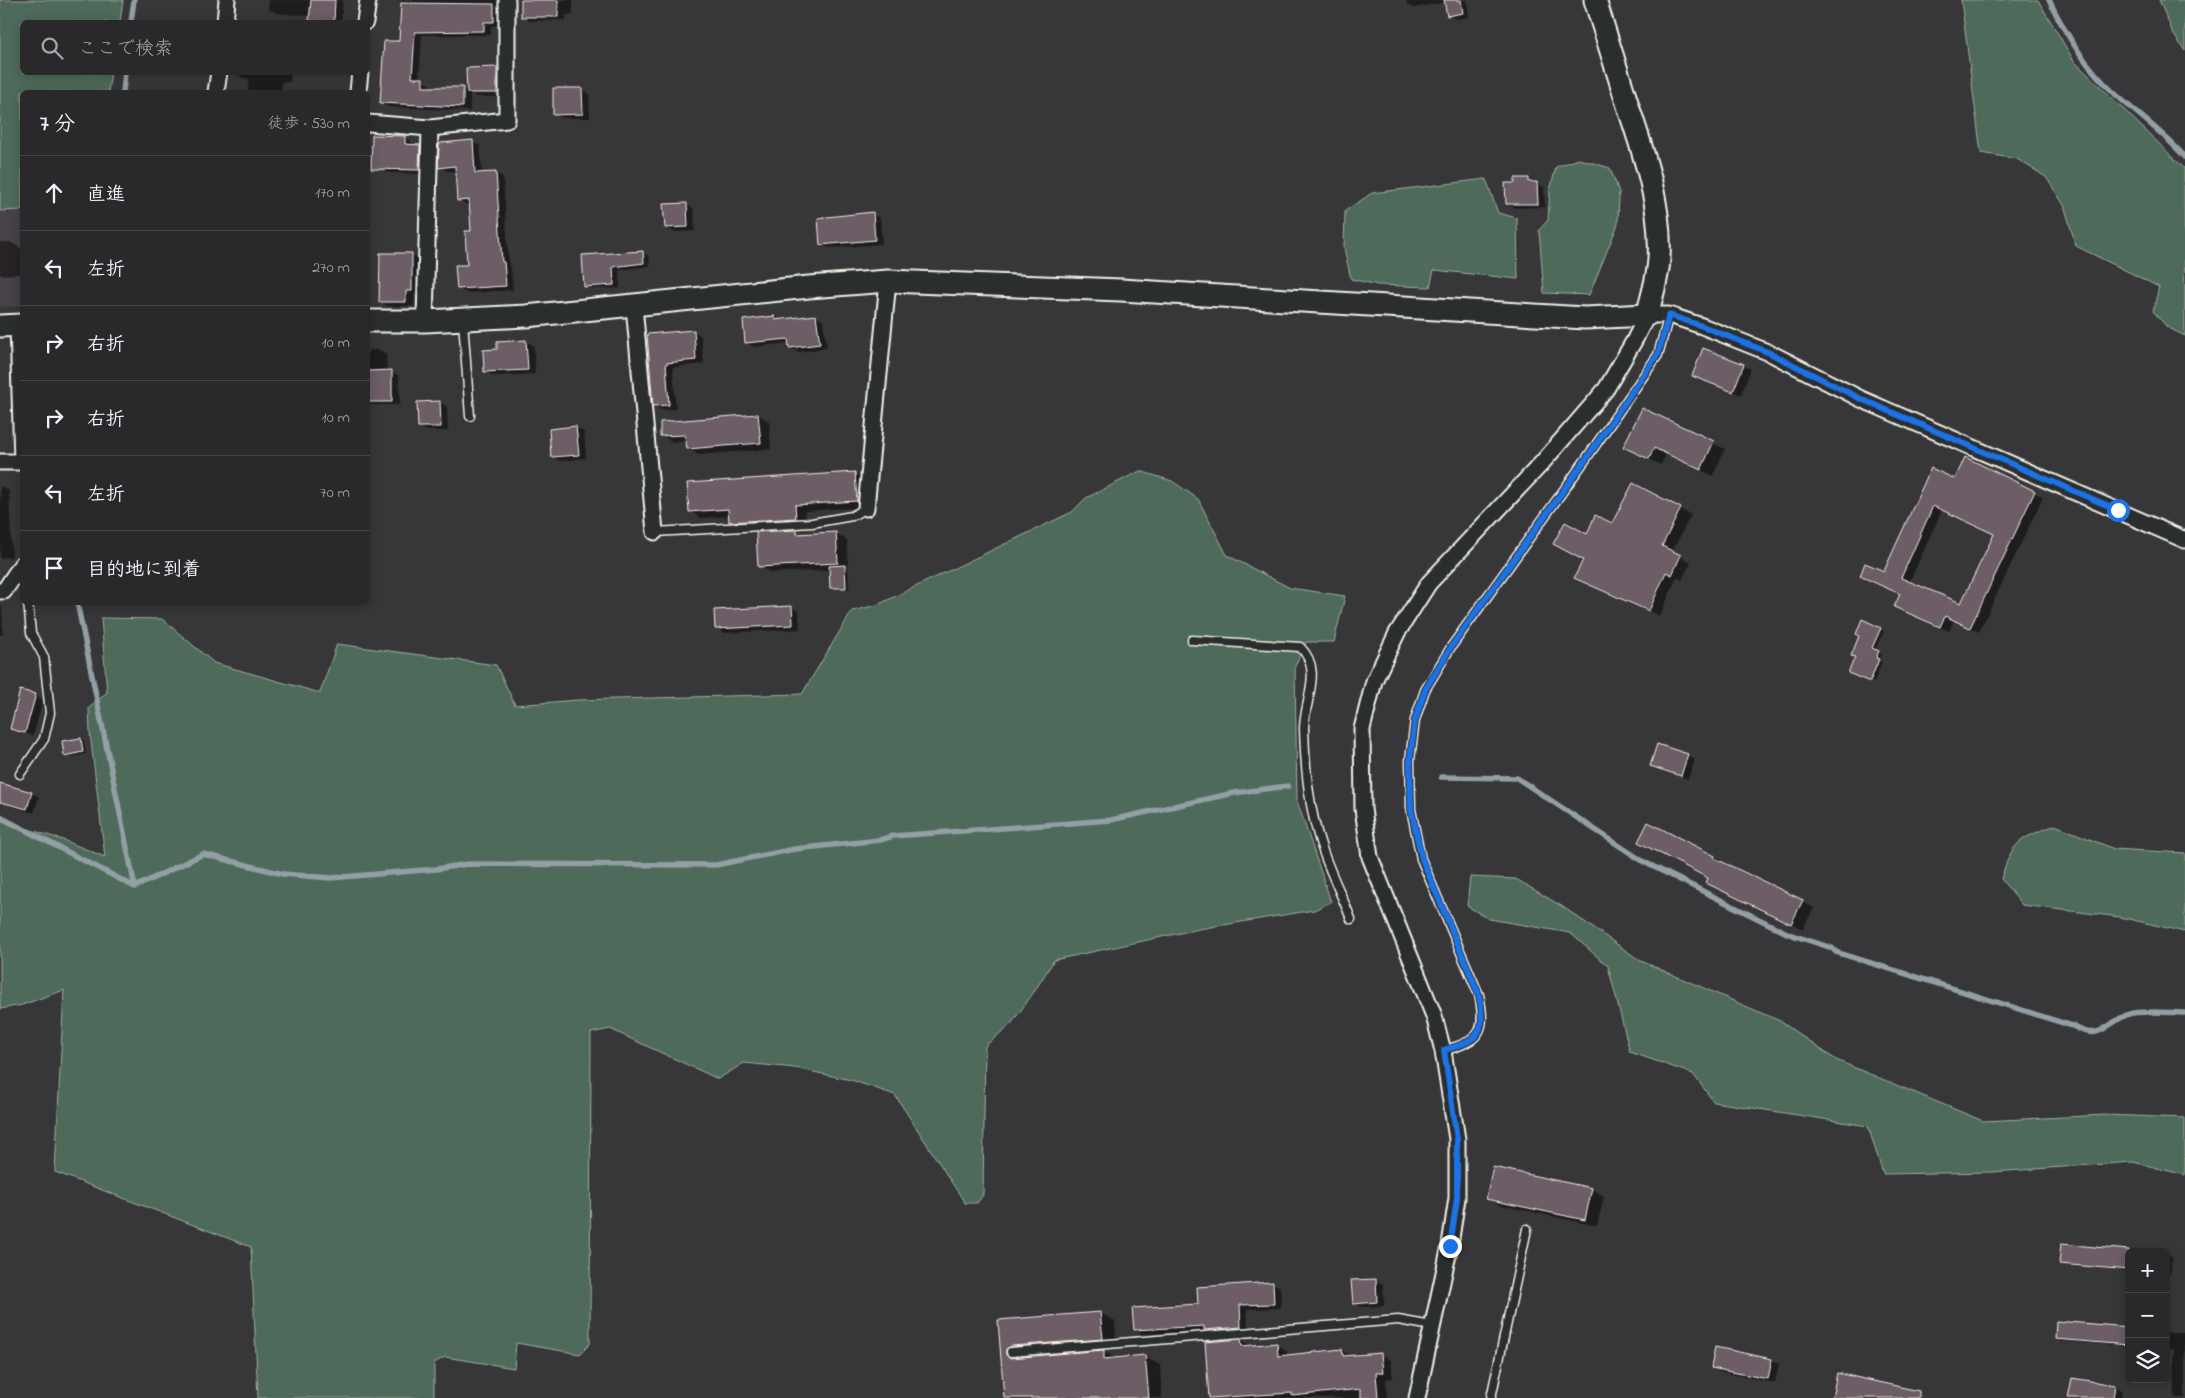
<!DOCTYPE html>
<html lang="ja">
<head>
<meta charset="utf-8">
<style>
  :root { --surface:#29292b; --page:#353537; --text:#f1f3f6; --muted:#a5a6a9; --line:#454547 }
  body { margin:0; font-family:"Indie Flower","Klee One",sans-serif; background:var(--page); color:var(--text) }
  .controls { position:absolute; right:15px; bottom:15px; display:grid; overflow:hidden; border-radius:8px; box-shadow:0 2px 12px #0003 }
  .controls button { width:45px; height:45px; display:grid; place-items:center; padding:0; border:0; border-bottom:1px solid var(--line); background:var(--surface); color:var(--text); font:25px sans-serif }
  .stop { position:absolute; width:15px; height:15px; margin:-11px; border:4px solid #1a73e8; border-radius:50%; background:#fff }
  .stop.end { background:#1a73e8; border-color:#fff; box-shadow:0 1px 5px #0008 }
  .list { margin:0; padding:0; list-style:none }
  h2 { display:flex; justify-content:space-between; align-items:center; height:65px; margin:0; padding:0 20px; font-size:21px }
  h2 small { font-size:16px; font-weight:400; color:var(--muted) }
  .list li { display:grid; grid-template-columns:32px 1fr auto; gap:15px; align-items:center; box-sizing:border-box; height:75px; padding:0 20px; border-top:1px solid var(--line) }
  .list b { display:block; font-size:19px; white-space:nowrap }
  .list em { font-size:16px; font-style:normal; color:var(--muted) }
  .icon { flex:none; width:28px; height:28px; fill:none; stroke:currentColor; stroke-width:2; stroke-linecap:round; stroke-linejoin:round }
  .map { position:relative; flex:none; width:2185px; height:1398px; overflow:hidden }
  .search { position:absolute; background:var(--surface); box-shadow:0 2px 12px #0003; left:20px; top:20px; width:350px; height:55px; display:flex; align-items:center; gap:12px; box-sizing:border-box; padding:0 18px; border-radius:8px; color:var(--muted); font-size:19px }
  .panel { position:absolute; background:var(--surface); box-shadow:0 2px 12px #0003; left:20px; top:90px; width:350px; height:515px; border-radius:8px }
  .map>svg:first-child { display:block }
</style>
</head>
<body>
<div class="map">
<svg width="2185" height="1398" viewBox="0 0 2185 1398">
  <rect width="100%" height="100%" fill="#373739"/>
  <filter id="ink" filterUnits="userSpaceOnUse"><feTurbulence type="fractalNoise" baseFrequency=".02" numOctaves="2"/><feDisplacementMap in="SourceGraphic" scale="10" xChannelSelector="R" yChannelSelector="G"/><feConvolveMatrix kernelMatrix="1 2 1 2 8 2 1 2 1" color-interpolation-filters="sRGB"/></filter>
  <g filter="url(#ink)">
    <path fill="#474246" d="M0 0 22 22V306L0 307Z"/>
    <path fill="#4e6a5a" stroke="#a1aea1" d="M0 0H123L120 22H22V72L111 73 108 92H22V210L0 211Z
      M1961 0H2038L2074 61 2184 168 2185 336 2167 327 2153 311 2159 287 2076 246 2064 205 2046 177 2017 159 1981 153Z
      M2159 0H2185V51L2174 35Z
      M1579 159 1610 168 1619 192 1618 224 1589 295 1544 293 1539 230 1548 220 1550 190 1556 167Z
      M1486 179 1498 213 1517 218 1518 279 1434 270 1430 287 1378 285 1351 279 1344 248 1345 211 1372 193Z
      M1140 471 1172 481 1198 499 1227 555 1290 588 1345 596 1334 642H1306L1295 666 1297 801 1331 902 1314 910 1199 929 1054 960 1034 992 1011 1024 985 1046 983 1195 977 1203H965L895 1095 851 1080 795 1068 744 1063 718 1079 610 1029 591 1033 590 1344 580 1354 516 1343 514 1368 445 1357 434 1363V1398H258L251 1247 55 1172 64 990 22 1005 0 1009V820L63 840 105 857 90 733 89 708 107 692 101 618 162 619 214 663 320 693 337 644 496 665 515 705 578 700 802 694 852 611 877 605 1072 512 1086 498Z
      M2055 825 2114 849 2185 853V932L2120 917 2022 905 2001 879C2013 840 2018 840 2055 825Z
      M1470 877 1516 879 1563 907 1641 961 1780 1021 1836 1060 1983 1121 2106 1115 2185 1118V1175L2133 1162 1993 1172 1883 1174 1868 1126 1714 1102 1693 1074 1630 1052 1608 966 1570 933 1489 919 1467 906Z"/>
    <path fill="#0007" fill-rule="evenodd" d="M269 0H343L341 22H314L310 21 311 16 276 13 268 9Z
      M402 0H498L497 8 501 10V25L491 26V35H422L419 80 430 84V88H463L468 91 496 68 504 73V97H476L470 93V111L388 107 381 103 401 43Z
      M522 0H573V15H566V20L530 21 522 16Z
      M1406 0H1467L1469 17 1455 19 1448 15 1446 2 1414 8 1407 4Z
      M236 72H291L290 82H282L281 92H248L249 79 243 78Z
      M582 89 589 94 590 118H562L554 114Z
      M405 137 412 142V146H420L427 150V174L389 173 381 168Z
      M472 142 480 146 482 174 495 173 503 177 509 266 511 268 513 290 466 293 458 288 468 266 473 232 471 204H466L458 200 457 171H447L440 167Z
      M1529 179 1544 187 1545 207 1515 208 1507 203 1516 184Z
      M686 204 694 209 695 231 674 232 666 227Z
      M872 214 880 218 882 244 829 248 821 244Z
      M0 242H10L22 249V274L0 275Z
      M642 252 649 256 650 266 619 270 620 288 592 289 585 286 584 256Z
      M411 254 419 258V295H414V306H388L380 301Z
      M816 316 823 321 827 348 798 352 790 347 789 343 754 347 746 342 775 318 780 320Z
      M694 331 701 336 704 364 673 367 676 409 662 410 654 406 648 335Z
      M526 341 534 346 535 374 493 376 486 371 498 351Z
      M368 350H379L386 354 387 371H391L399 376 400 405H368Z
      M1704 350 1751 369 1741 395 1694 375Z
      M440 402 447 407 448 431H427L419 427Z
      M1642 409 1725 449 1713 476 1666 454 1661 465 1625 447Z
      M758 415 769 421 771 449 699 455 688 449 687 441 673 442 662 436Z
      M576 428 584 432 586 458 560 461 553 456Z
      M1966 459 2043 497 1979 632 1954 620 1949 631 1904 611 1901 594 1885 573 1932 470 1956 480ZM1942 510 1995 534 1961 605 1909 583Z
      M855 473 866 479 867 507 805 511 806 524 741 528 730 521V516L701 518 690 511Z
      M1633 485 1691 515 1672 552 1691 562 1682 580 1677 577 1660 616 1586 583 1584 560 1587 535 1613 525Z
      M0 486 9 491 12 557 0 558Z
      M796 531 803 535 836 533 847 540 849 589H834L831 587 830 570 771 573 759 566Z
      M0 605 2 606 3 635H0Z
      M792 607 799 612 800 629 724 633 717 629Z
      M1863 621 1884 631 1875 650 1882 654 1879 660 1882 662 1874 683 1853 675Z
      M35 695 43 700 33 736 11 728Z
      M80 739 84 741 86 754 69 757 65 755Z
      M1687 755 1695 760 1688 779 1651 765Z
      M0 784 31 793 39 797 34 813 0 803Z
      M1651 848 1715 857 1726 863 1725 865 1814 908 1803 929 1719 889 1707 883 1710 878Z
      M1494 1168 1592 1189 1604 1196 1597 1226 1500 1205 1488 1198Z
      M2062 1246 2134 1252H2129V1271L2064 1265 2061 1263Z
      M2166 1255 2172 1257 2170 1274H2166Z
      M1375 1280 1383 1284 1384 1306 1362 1307 1354 1303Z
      M1273 1283 1280 1287 1281 1308 1247 1309 1248 1331 1213 1334 1206 1330 1143 1334 1135 1330 1199 1305Z
      M1100 1313 1115 1321 1117 1347 1026 1354 1023 1357 1103 1351 1117 1359 1145 1357 1160 1365 1162 1398H1005L999 1321Z
      M2129 1329V1346L2060 1341 2056 1339Z
      M2166 1332H2185V1398H2175L2174 1350 2166 1349Z
      M1241 1340 1252 1346 1277 1345 1287 1351V1356L1342 1351 1353 1357 1381 1354 1391 1360 1393 1378 1386 1379 1387 1398H1210L1206 1343Z
      M1772 1360 1779 1364 1775 1383 1720 1372 1712 1368Z
      M2073 1379 2115 1386 2122 1390 2121 1398H2070Z"/>
    <g fill="none" stroke-linecap="round" stroke-linejoin="round">
      <path stroke="#939fa4" stroke-width="5.5" d="M2049 0C2065 33 2086 67 2113 92 2137 114 2163 132 2185 157
        M131 22 134 0
        M123 92 125 72
        M77 602 135 887
        M1441 777 1517 778 1644 862 1789 934 1832 948 1836 952 2073 1026C2101 1043 2105 1023 2129 1014 2139 1010 2173 1013 2185 1013
        M0 817 135 887 203 854 283 874 331 878 436 869 468 864 716 865 795 849 880 840 893 836 1111 820 1234 793 1288 786"/>
    </g>
    <path fill="#6d5d66" stroke="#f4f1e8" fill-rule="evenodd" d="M311 0H335L334 22 309 21Z
      M521 0H558V17H521Z
      M1444 0H1461L1463 13 1447 16Z
      M401 3 494 4V22H484V31L415 32 412 78H423V87H463V107L380 103 384 41H399Z
      M497 67V93H467L466 68Z
      M553 88H582L583 114 553 115Z
      M372 135 405 136V144L420 145 419 170 371 169Z
      M473 140 475 173 496 172 502 262H504L506 286 457 289 455 265H467L465 231H471L469 200 457 201 455 166 438 168 439 146 440 143Z
      M1515 178H1529V182H1537L1538 204H1506L1505 183H1515Z
      M687 203 688 227 665 228 663 204Z
      M873 212 875 240 820 245 818 218Z
      M643 251 644 263 613 267 614 285 584 287 582 255Z
      M380 253H412V291H406V302H379Z
      M816 315 820 344 789 348 788 339 745 343 743 320 775 316V320Z
      M694 330 696 360 666 363 669 405 653 406 647 334Z
      M526 340 528 370 484 372 483 350 497 349V342Z
      M1703 348 1744 364 1733 392 1692 376Z
      M392 370V402H368V371Z
      M440 401 441 427H418L417 402Z
      M1642 408 1714 441 1701 470 1654 448 1649 459 1623 447Z
      M758 414 761 443 687 449 685 435 660 436V422Z
      M576 426 579 455 551 457 549 429Z
      M1965 457 2035 491 1970 628 1945 616 1940 627 1894 607 1900 594 1860 576 1865 563 1884 571 1931 468 1955 479ZM1933 506 1994 534 1961 603 1901 578Z
      M855 472 857 501 795 505 796 518 729 522 728 509 689 512 687 483Z
      M1633 483 1681 508 1662 546 1681 555 1672 575 1666 572 1649 611 1574 578 1583 560 1553 544 1565 522 1587 534 1595 515 1612 523Z
      M797 530V534L836 532 838 563 758 567 756 532Z
      M845 565 846 588H830L829 566Z
      M792 606 793 625 715 629 714 610Z
      M1862 619 1881 628 1872 648 1879 651 1876 658 1879 659 1870 682 1848 673 1855 657 1851 656 1859 636 1856 634Z
      M20 690 36 694 25 733 10 729Z
      M81 738 83 752 64 756 62 741Z
      M1657 744 1688 754 1681 776 1650 766Z
      M0 783 32 792 27 809 0 802Z
      M1648 822 1715 856 1714 858 1803 900 1791 924 1706 883 1708 878 1638 842Z
      M1493 1167 1592 1188 1585 1220 1486 1199Z
      M2061 1244 2129 1250V1270L2059 1264Z
      M1376 1279 1377 1302 1353 1304 1351 1280Z
      M1273 1282 1274 1304 1240 1305 1241 1327 1204 1330V1326L1134 1330 1132 1308 1198 1304 1197 1287Z
      M1100 1312 1103 1339 1011 1346 1006 1349V1355L1011 1358 1104 1350V1359L1145 1355 1149 1398H1004L998 1320Z
      M2056 1321 2129 1327V1345L2055 1339Z
      M1241 1339 1242 1346 1277 1343 1278 1356 1342 1349 1343 1356 1381 1353 1383 1373H1376L1378 1398H1361V1389L1292 1396V1393L1209 1398 1205 1342Z
      M1715 1347 1772 1359 1768 1379 1711 1368Z
      M1837 1373 1919 1391V1398H1832Z
      M2072 1378 2115 1385 2113 1398H2068Z"/>
    <g fill="none" stroke-linecap="round" stroke-linejoin="round">
      <g stroke="#f4f1e8" stroke-width="11">
        <path id="lane" d="M463 321 470 416
          M655 532 812 523 852 516 866 508
          M1192 640 1300 647C1324 670 1304 700 1304 729 1305 768 1309 809 1321 845 1329 871 1342 895 1351 919
          M20 774 44 739 50 713 44 657 31 633 28 602
          M1443 1051C1480 1040 1487 1033 1479 995L1421 859 1411 809 1410 760 1415 720 1425 690 1451 647 1586 459 1658 355 1669 315
          M1011 1352 1398 1320 1432 1326
          M1491 1398 1527 1229"/>
      </g>
      <g stroke="#f4f1e8" stroke-width="19">
        <path id="street" d="M225 22 227 0
          M365 22 368 0
          M216 92 219 72
          M358 92 360 72
          M368 123 430 128
          M634 306 655 532
          M425 321 430 128 507 120V0
          M18 325 22 461
          M0 462H22
          M866 508 888 281
          M0 591H4L22 564
          M1417 1398 1450 1245 1457 1198V1139L1443 1051 1434 1016 1370 857 1363 809 1362 729 1374 681 1397 633 1429 583 1541 464 1606 389 1634 341 1647 315H1669L1702 326 1770 353 1861 399 2185 540"/>
      </g>
      <g stroke="#f4f1e8" stroke-width="25">
        <path id="secondary" d="M368 321H425L526 316 809 287 888 281 1121 290 1585 318 1647 315C1652 296 1658 278 1659 259 1662 208 1645 157 1629 109 1618 73 1606 36 1595 0
          M0 326 22 325"/>
      </g>
      <use href="#lane" stroke="#2a2d2e" stroke-width="8"/>
      <use href="#street" stroke="#2a2d2e" stroke-width="15"/>
      <use href="#secondary" stroke="#2a2d2e" stroke-width="21"/>
    </g>
  </g>
  <g fill="none" stroke-linecap="round" stroke-linejoin="round" filter="url(#ink)">
    <path stroke="#1a73e8" stroke-width="6" d="M1450 1246 1457 1198V1139L1444 1050C1480 1040 1486 1033 1479 995L1422 859 1411 809 1410 760 1415 720 1425 690 1451 647 1586 459 1658 354 1669 315 1702 326 1770 353 1861 399 2118 510"/>
  </g>
</svg>
<div class="controls">
<button>+</button>
<button>−</button>
<button><svg class="icon" aria-label="layers" viewBox="0 0 24 24"><path d="M12 4l9 5-9 5-9-5zM3 14l9 5 9-5"/></svg></button>
</div>
<div class="stop" style="left:2118px;top:510px"></div>
<div class="stop end" style="left:1450px;top:1246px"></div>
<div class="search"><svg class="icon" aria-label="search" viewBox="0 0 24 24"><circle cx="10" cy="10" r="6"/><path d="M15 15l6 6"/></svg>ここで検索</div>
<section class="panel">
<h2>7 分<small>徒歩 · 530 m</small></h2>
<ul class="list">
<li><svg class="icon" aria-label="ahead" viewBox="0 0 24 24"><path d="M12 20V5M6 11l6-6 6 6"/></svg><div><b>直進</b></div><em>170 m</em></li>
<li><svg class="icon" aria-label="left" viewBox="0 0 24 24"><path d="M17 20v-9H6M10 6l-5 5 5 5"/></svg><div><b>左折</b></div><em>270 m</em></li>
<li><svg class="icon" aria-label="right" viewBox="0 0 24 24"><path d="M7 20v-9h11M14 6l5 5-5 5"/></svg><div><b>右折</b></div><em>10 m</em></li>
<li><svg class="icon" aria-label="right" viewBox="0 0 24 24"><path d="M7 20v-9h11M14 6l5 5-5 5"/></svg><div><b>右折</b></div><em>10 m</em></li>
<li><svg class="icon" aria-label="left" viewBox="0 0 24 24"><path d="M17 20v-9H6M10 6l-5 5 5 5"/></svg><div><b>左折</b></div><em>70 m</em></li>
<li><svg class="icon" aria-label="arrive" viewBox="0 0 24 24"><path d="M6 21V4h12l-3 4 3 4H6"/></svg><div><b>目的地に到着</b></div></li>
</ul>
</section>
</div>
</body>
</html>
